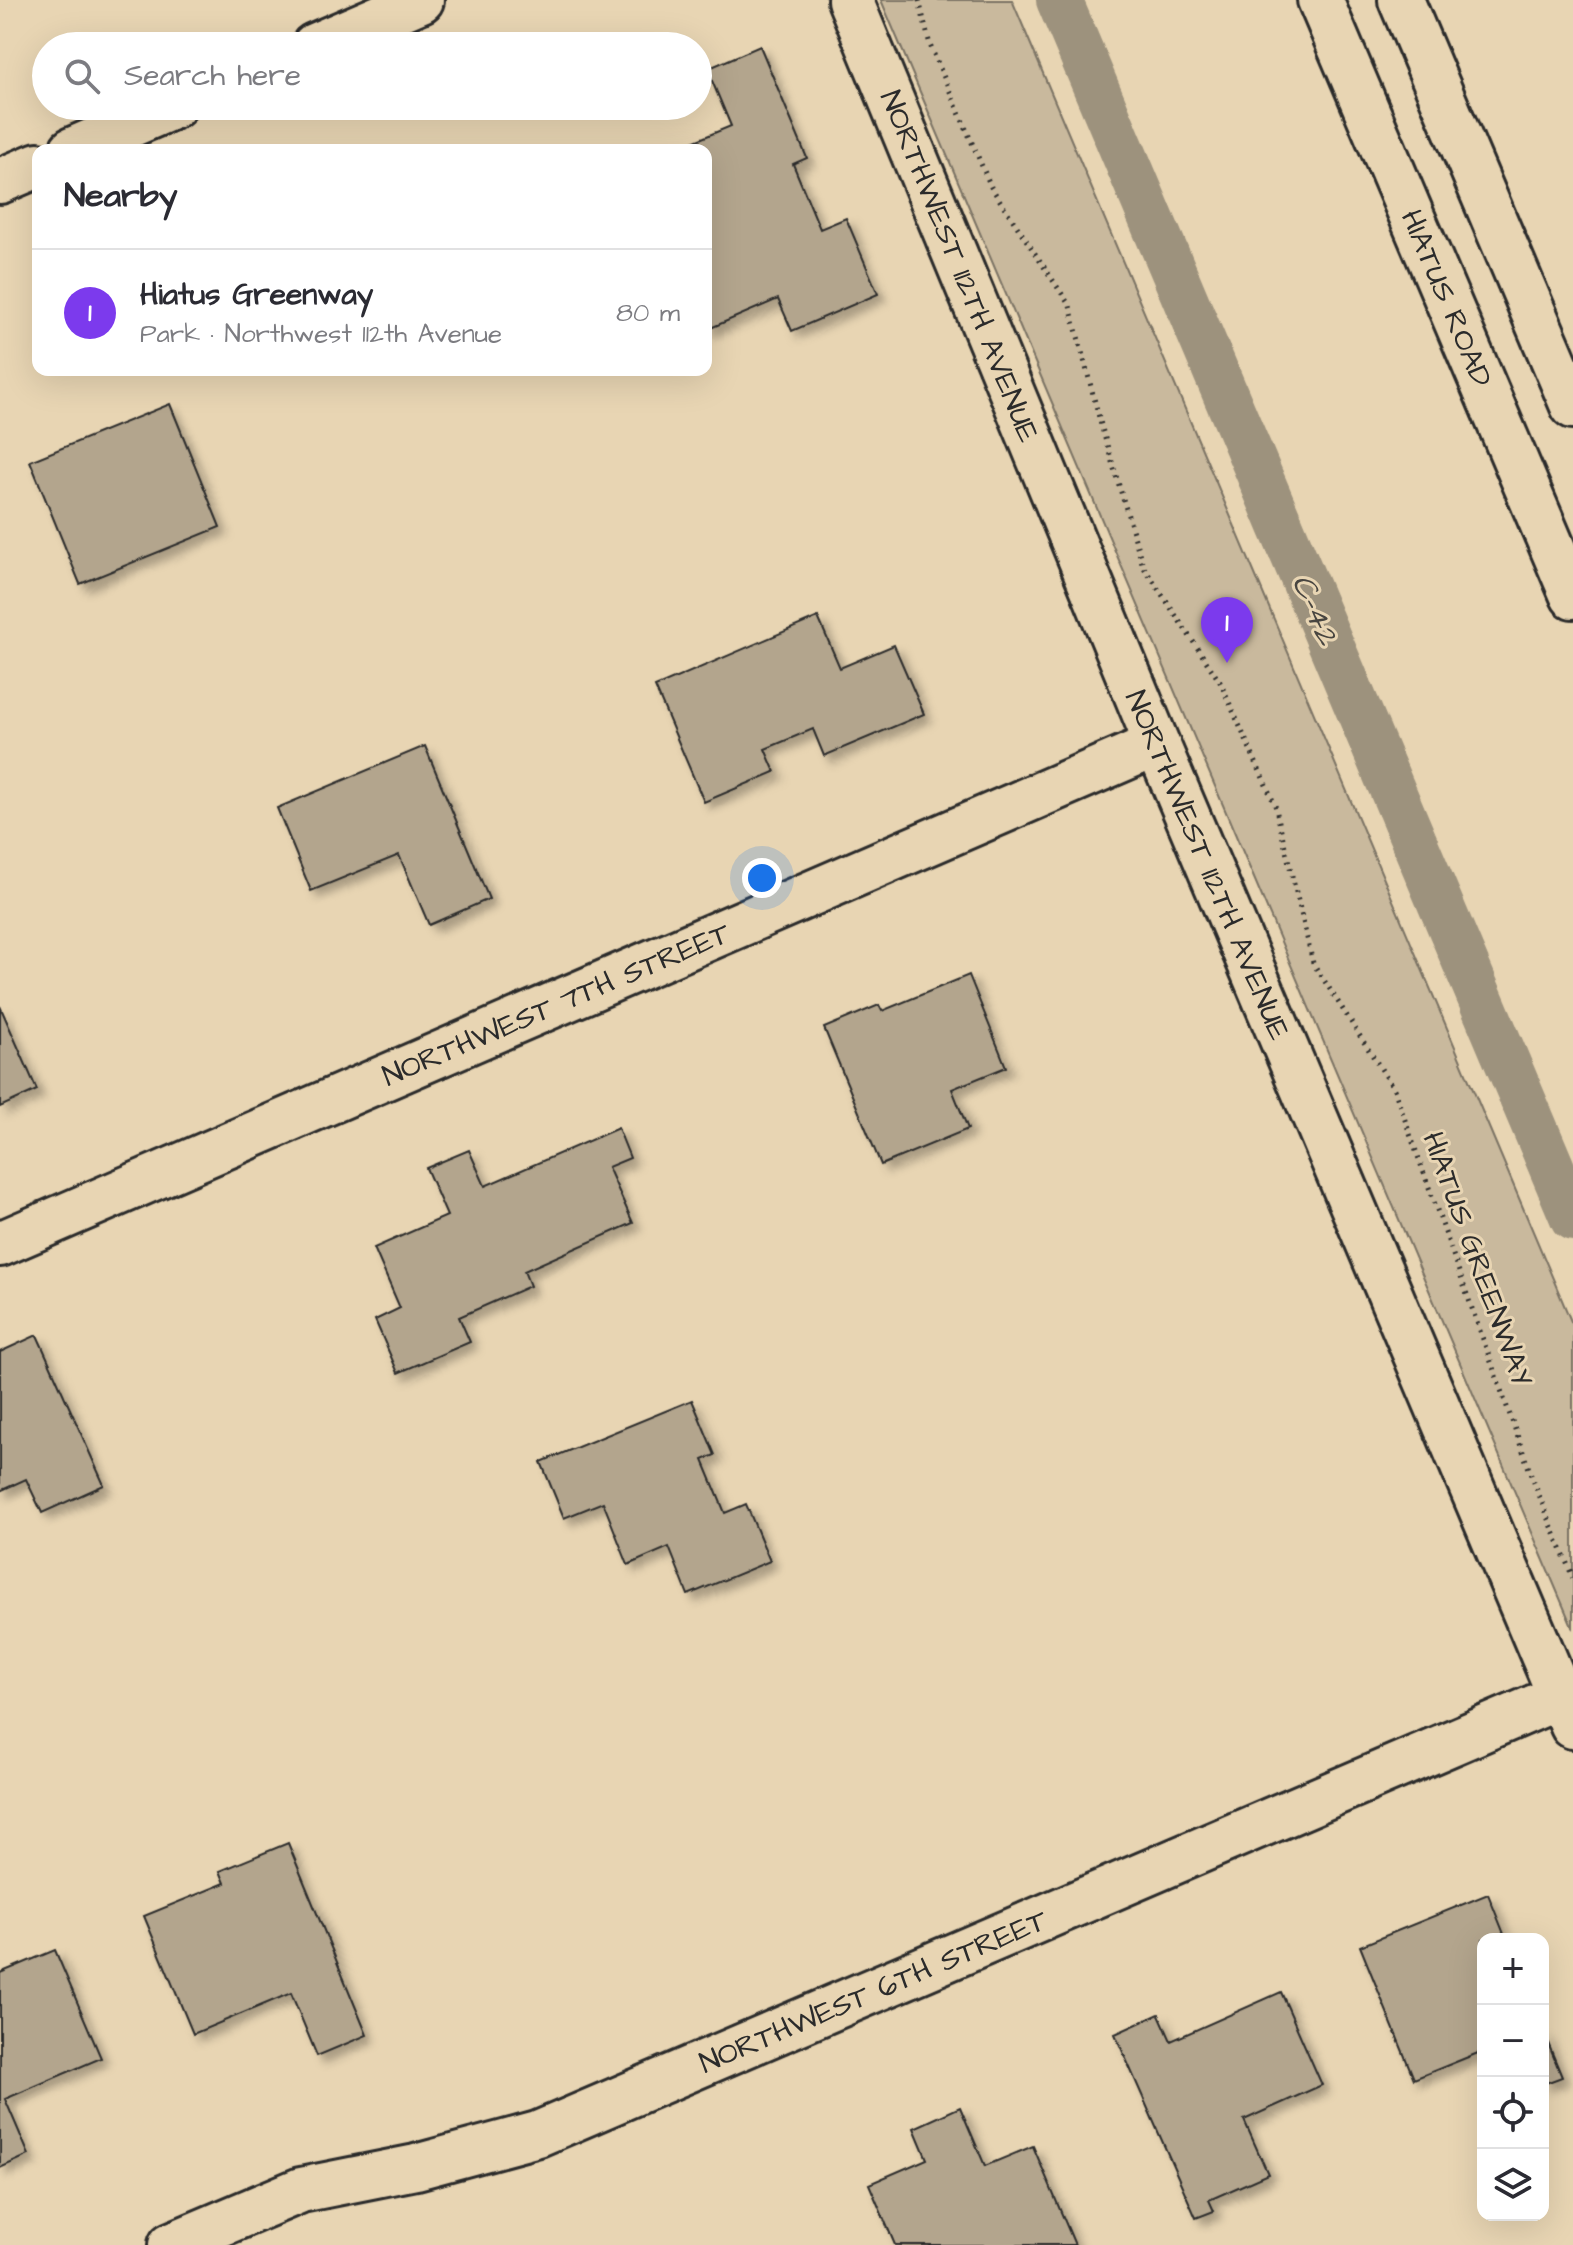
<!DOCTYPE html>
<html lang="en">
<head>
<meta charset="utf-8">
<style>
  :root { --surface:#fff; --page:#f7f7f7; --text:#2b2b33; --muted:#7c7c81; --line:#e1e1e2; --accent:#7c3aed }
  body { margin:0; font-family:"Architects Daughter",sans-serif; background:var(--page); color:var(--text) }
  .controls { position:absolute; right:24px; bottom:24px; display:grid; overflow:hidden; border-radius:16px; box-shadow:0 8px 32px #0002 }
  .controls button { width:72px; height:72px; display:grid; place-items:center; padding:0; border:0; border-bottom:2px solid var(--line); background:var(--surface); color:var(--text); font:40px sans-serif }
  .you { position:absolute; left:762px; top:878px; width:28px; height:28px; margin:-20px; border:6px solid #fff; border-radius:50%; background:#1a73e8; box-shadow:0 0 0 12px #1a73e833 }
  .badge { display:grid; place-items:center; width:52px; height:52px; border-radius:50%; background:var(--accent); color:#fff; font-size:26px; font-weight:700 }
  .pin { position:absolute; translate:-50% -66px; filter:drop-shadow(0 2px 4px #0008) }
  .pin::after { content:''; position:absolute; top:42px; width:28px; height:24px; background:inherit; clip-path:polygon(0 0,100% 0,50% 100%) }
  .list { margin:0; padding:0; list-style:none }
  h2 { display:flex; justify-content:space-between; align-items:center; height:104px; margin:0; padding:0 32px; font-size:34px }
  h2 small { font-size:26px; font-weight:400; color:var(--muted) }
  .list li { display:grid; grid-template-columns:52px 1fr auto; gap:24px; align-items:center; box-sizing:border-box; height:128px; padding:0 32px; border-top:2px solid var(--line) }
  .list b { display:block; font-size:30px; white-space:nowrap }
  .list p { margin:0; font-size:26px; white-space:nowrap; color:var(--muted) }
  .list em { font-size:26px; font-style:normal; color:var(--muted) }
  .icon { flex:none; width:44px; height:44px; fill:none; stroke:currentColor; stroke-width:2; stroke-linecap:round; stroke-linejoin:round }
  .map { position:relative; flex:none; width:1573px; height:2245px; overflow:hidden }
  .search { position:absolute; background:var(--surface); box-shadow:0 8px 32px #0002; left:32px; top:32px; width:680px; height:88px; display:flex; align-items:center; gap:20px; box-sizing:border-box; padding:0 28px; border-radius:44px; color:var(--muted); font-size:30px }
  .panel { position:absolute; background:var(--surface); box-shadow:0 8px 32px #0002; left:32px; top:144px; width:680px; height:232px; border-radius:16px }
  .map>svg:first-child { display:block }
</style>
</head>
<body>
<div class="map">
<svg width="1573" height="2245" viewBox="0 0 1573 2245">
  <defs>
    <filter id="shadow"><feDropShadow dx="7" dy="7" stdDeviation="4" flood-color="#0004"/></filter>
  </defs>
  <rect width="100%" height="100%" fill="#e8d5b3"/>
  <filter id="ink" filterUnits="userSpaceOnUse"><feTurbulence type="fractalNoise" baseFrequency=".0125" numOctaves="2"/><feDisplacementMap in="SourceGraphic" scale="16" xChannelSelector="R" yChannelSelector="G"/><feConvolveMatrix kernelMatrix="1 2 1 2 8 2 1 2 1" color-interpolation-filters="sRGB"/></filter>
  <g filter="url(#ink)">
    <path fill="#c9b99d" stroke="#7a7264" stroke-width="2" d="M881 0H1012L1573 1326V1629Z"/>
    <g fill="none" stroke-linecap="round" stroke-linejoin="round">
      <path stroke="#9d927d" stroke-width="46" d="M1059 0 1573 1218"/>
    </g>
    <path fill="#b3a58d" stroke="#2b2b2b" stroke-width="2" filter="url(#shadow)" d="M760 46 807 158 793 164 820 229 846 218 878 294 792 331 778 299 706 330V150H688L685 145 731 126 707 69Z
      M170 404 220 527 80 584 30 461Z
      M818 617 840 668 894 645 924 714 824 756 813 729 765 749 775 772 704 802 655 687Z
      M425 746 489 899 429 925 399 855 311 891 277 808Z
      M969 975 1006 1067 952 1089 968 1129 881 1165 824 1028 879 1005 882 1011Z
      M0 1006 37 1090 0 1107Z
      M618 1128 630 1158 608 1167 633 1223 524 1271 530 1286 459 1317 470 1342 398 1373 375 1320 400 1308 374 1248 447 1216 426 1168 469 1150 485 1186Z
      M37 1335 104 1485 42 1513 26 1479 0 1491V1352Z
      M692 1400 715 1455 703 1460 725 1513 746 1504 770 1561 688 1595 669 1547 628 1565 603 1502 564 1518 541 1462Z
      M288 1843 367 2035 317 2056 291 1993 193 2034 144 1916 225 1883 220 1871Z
      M1488 1894 1506 1939H1483V2051L1414 2079 1360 1946Z
      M55 1950 101 2058 5 2099 29 2155 0 2168V1973Z
      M1281 1992 1322 2085 1244 2120 1268 2174 1209 2200 1214 2211 1196 2218 1115 2034 1159 2014 1171 2041Z
      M1543 2031 1562 2077 1543 2084Z
      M960 2107 985 2166 1033 2146 1075 2245H895L869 2184 927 2159 914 2128Z"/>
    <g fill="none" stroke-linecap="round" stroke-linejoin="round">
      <g stroke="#2b2b2b" stroke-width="50">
        <path id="minor" d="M850 0 1157 744 1573 1726
          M314 46 421 0
          M72 150 174 106
          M0 181 38 165
          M0 1244 1157 744
          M171 2245 301 2190 416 2167 538 2134 1561 1696"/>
      </g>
      <g stroke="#2b2b2b" stroke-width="50">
        <path id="secondary" d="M1320 0 1573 596
          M1401 0 1573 406"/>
      </g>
      <path stroke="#2b2b2b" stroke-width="5" stroke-dasharray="2 6" stroke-linecap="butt" d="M919 0 930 45 991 187 1070 306 1101 425 1143 566 1220 682 1275 805 1313 963 1394 1089 1533 1480 1573 1578"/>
      <use href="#minor" stroke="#e8d5b3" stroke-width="44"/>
      <use href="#secondary" stroke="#e8d5b3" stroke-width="44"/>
    </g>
  </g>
  <g text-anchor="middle" stroke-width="6" stroke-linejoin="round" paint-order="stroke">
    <g font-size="30" fill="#2b2b2b" stroke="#e8d5b3">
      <text transform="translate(960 266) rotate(68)" y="10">NORTHWEST 112TH AVENUE</text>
      <text transform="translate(1447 298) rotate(67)" y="10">HIATUS ROAD</text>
      <text transform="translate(1208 865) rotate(67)" y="10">NORTHWEST 112TH AVENUE</text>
      <text transform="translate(556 1004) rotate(-23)" y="10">NORTHWEST 7TH STREET</text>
      <text transform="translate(1478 1259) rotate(70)" y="10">HIATUS GREENWAY</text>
      <text transform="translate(873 1991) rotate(-23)" y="10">NORTHWEST 6TH STREET</text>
    </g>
    <g font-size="32" font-style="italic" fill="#484540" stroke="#e8d5b3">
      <text transform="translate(1316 609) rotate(67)" y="11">C-42</text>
    </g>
  </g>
</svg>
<div class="controls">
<button>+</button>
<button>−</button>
<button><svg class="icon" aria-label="locate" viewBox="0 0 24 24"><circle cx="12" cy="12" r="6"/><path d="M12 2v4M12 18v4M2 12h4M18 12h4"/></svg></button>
<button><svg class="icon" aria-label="layers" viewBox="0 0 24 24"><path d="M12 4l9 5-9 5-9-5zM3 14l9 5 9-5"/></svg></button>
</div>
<div class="you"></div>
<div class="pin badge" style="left:1227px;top:663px">1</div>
<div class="search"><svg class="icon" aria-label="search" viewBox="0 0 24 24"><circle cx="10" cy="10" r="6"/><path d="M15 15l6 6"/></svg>Search here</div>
<section class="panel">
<h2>Nearby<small></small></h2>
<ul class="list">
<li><span class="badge">1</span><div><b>Hiatus Greenway</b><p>Park · Northwest 112th Avenue</p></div><em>80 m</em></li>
</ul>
</section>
</div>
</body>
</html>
